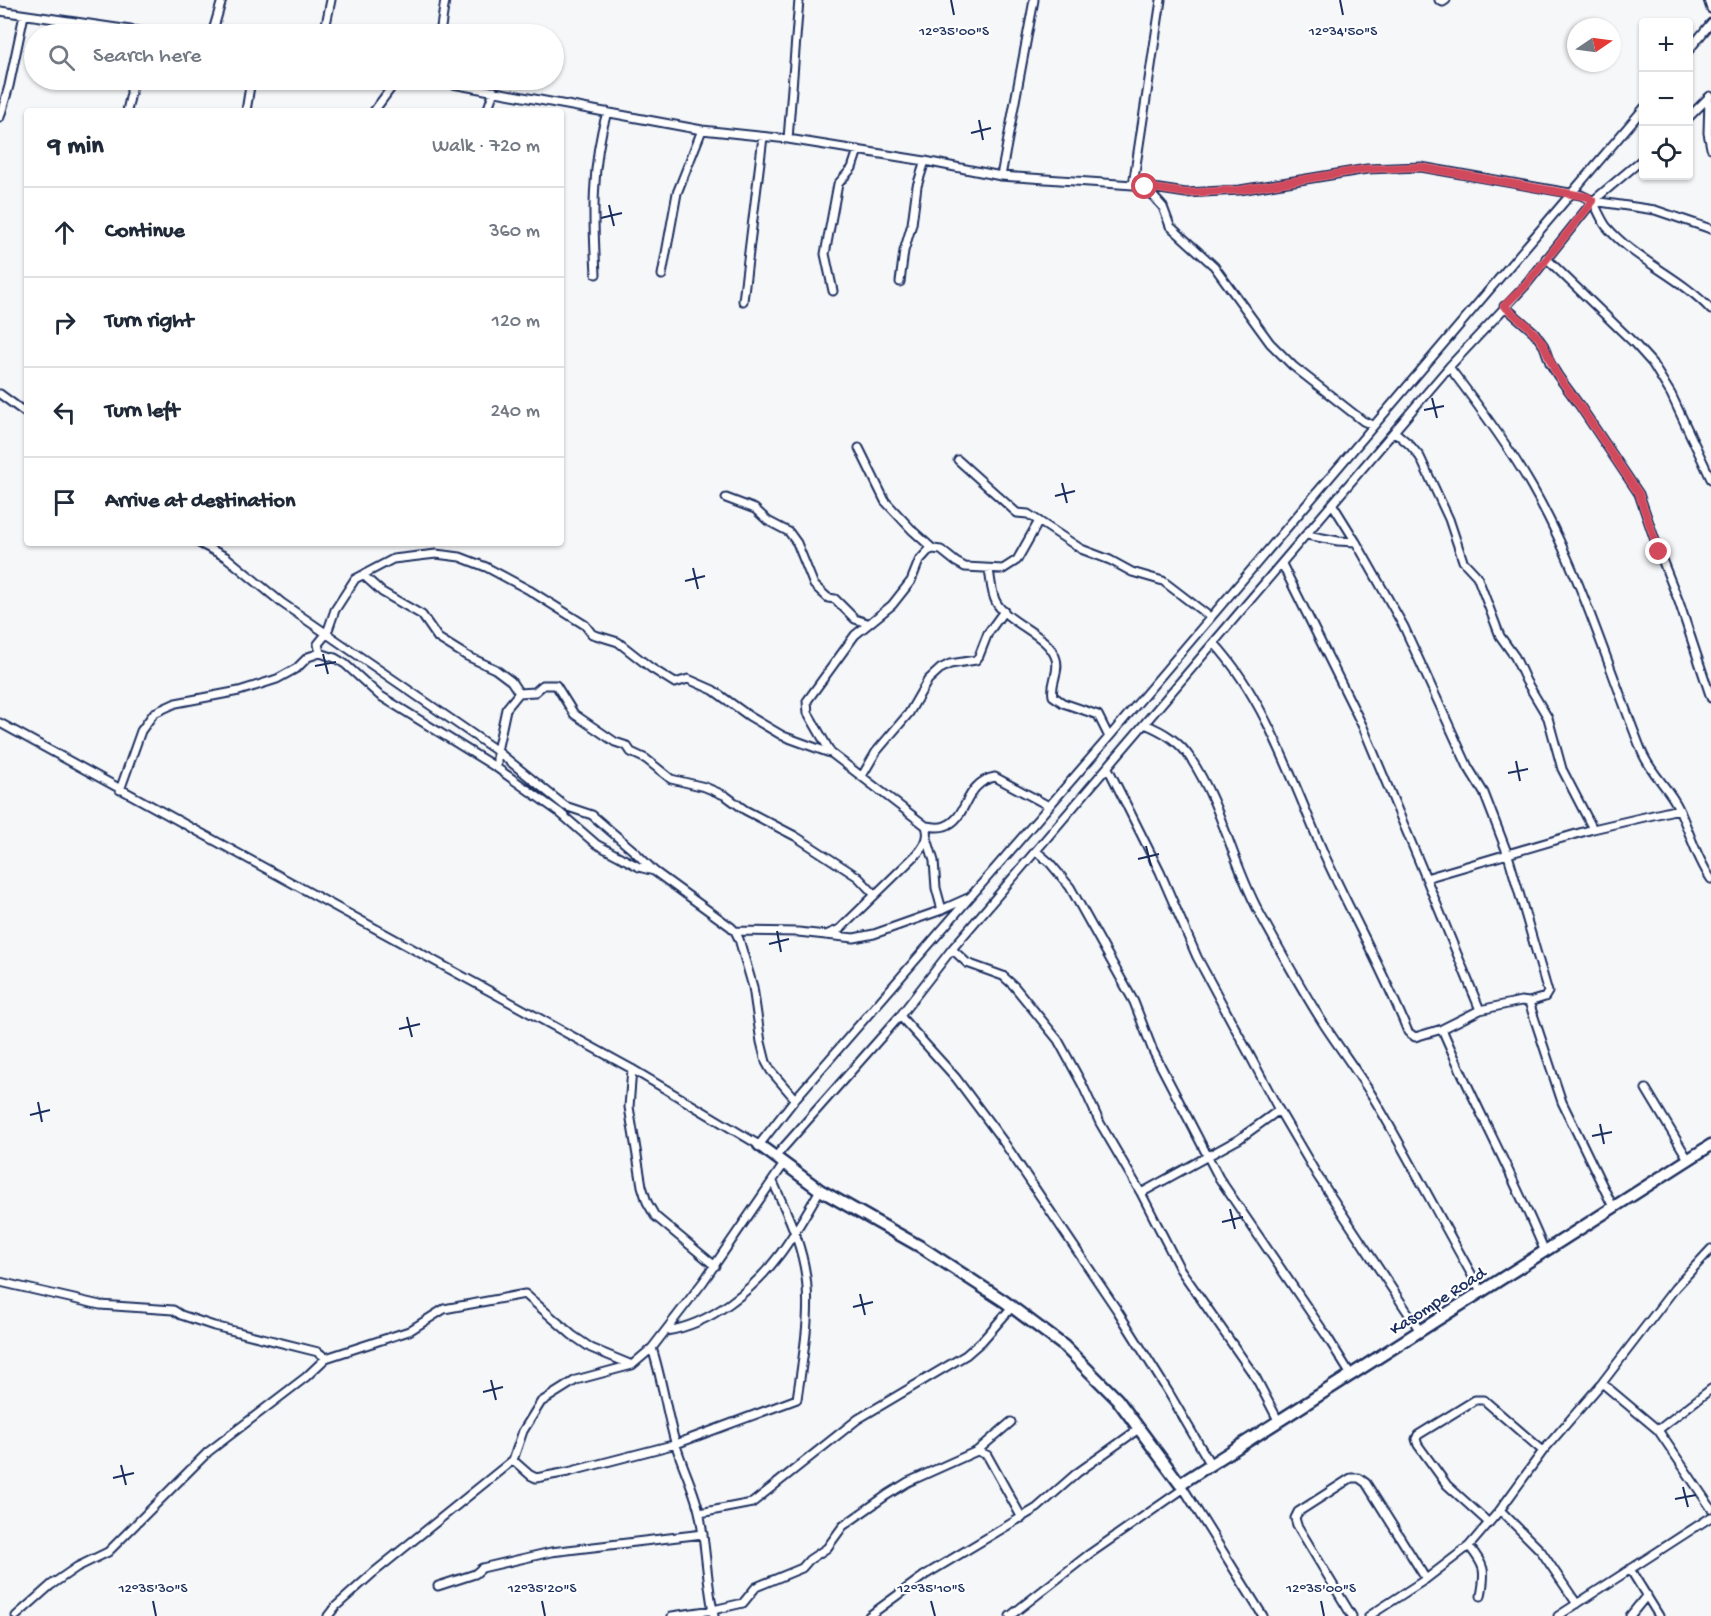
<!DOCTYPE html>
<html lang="en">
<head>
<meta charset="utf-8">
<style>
  :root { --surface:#fff; --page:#f2f2f3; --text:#1f2937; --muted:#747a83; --line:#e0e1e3 }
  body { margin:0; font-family:"Gochi Hand",sans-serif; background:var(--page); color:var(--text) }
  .controls { position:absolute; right:18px; top:18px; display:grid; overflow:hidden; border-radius:6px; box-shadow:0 2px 4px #0004 }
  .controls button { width:54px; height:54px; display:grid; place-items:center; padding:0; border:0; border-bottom:2px solid var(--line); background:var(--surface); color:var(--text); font:30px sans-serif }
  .compass { position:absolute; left:1567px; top:18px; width:54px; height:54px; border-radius:50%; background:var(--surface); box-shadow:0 2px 4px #0004; rotate:77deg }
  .stop { position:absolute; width:18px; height:18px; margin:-14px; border:4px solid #d1495b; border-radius:50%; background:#fff }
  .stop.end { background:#d1495b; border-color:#fff; box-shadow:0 2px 6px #0008 }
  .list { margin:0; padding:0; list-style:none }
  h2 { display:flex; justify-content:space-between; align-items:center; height:78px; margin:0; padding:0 24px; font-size:26px }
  h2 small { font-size:20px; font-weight:400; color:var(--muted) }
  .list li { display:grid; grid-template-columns:39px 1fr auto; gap:18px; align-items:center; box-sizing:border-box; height:90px; padding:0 24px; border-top:2px solid var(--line) }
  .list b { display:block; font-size:22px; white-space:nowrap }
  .list em { font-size:20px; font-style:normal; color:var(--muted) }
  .icon { flex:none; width:33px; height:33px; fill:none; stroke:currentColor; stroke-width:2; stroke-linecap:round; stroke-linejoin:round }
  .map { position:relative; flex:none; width:1711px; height:1616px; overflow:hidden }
  .search { position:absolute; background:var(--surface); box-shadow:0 2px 4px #0004; left:24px; top:24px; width:540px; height:66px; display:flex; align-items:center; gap:15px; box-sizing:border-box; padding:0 21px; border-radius:33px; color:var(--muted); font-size:22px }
  .panel { position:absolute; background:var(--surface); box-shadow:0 2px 4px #0004; left:24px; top:108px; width:540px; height:438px; border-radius:6px }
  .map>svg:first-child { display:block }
</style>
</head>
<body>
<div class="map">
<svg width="1711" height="1616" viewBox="0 0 1711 1616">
  <rect width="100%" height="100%" fill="#f6f7f9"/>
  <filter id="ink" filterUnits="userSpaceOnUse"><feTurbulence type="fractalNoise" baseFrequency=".0167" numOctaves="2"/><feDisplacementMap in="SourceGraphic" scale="12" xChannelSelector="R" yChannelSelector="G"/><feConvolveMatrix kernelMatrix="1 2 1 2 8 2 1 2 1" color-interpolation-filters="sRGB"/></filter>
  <g filter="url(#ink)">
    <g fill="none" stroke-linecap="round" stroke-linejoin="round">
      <g stroke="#1b2f5e" stroke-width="11">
        <path id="street" d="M1439 0 1443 2 1446 0
          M1708 0 1711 9
          M0 11 158 34
          M212 34 222 0
          M324 34 331 0
          M440 34 445 0
          M1688 51 1711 23
          M431 80 702 130 788 139 925 161 1001 176 1133 185 1186 193 1240 190 1367 169 1421 167 1581 195 1593 201 1655 210 1711 229
          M1709 98 1708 133 1711 148
          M127 111 131 93V80
          M246 111 251 80
          M374 111 397 80
          M487 111 494 91
          M0 117 9 86 24 15
          M1688 118 1710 96
          M788 139 799 0
          M1001 176 1034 0
          M1133 185 1161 0
          M1145 187 1163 207 1170 226 1214 266 1270 343 1293 366 1363 421 1372 425
          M1593 201C1597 209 1601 219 1606 226 1634 260 1681 277 1711 310
          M1546 258 1634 343 1652 363 1671 394 1711 479
          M596 274C593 221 591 164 607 112
          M662 275 677 193 702 130
          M900 282 904 251 912 224 917 186 925 161
          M833 291 825 254 838 184 852 168 858 150
          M743 301 763 137
          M1504 306 1534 332 1544 346 1550 363 1558 376 1580 406 1639 494 1659 552 1679 602 1711 698
          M1449 367C1479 406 1508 445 1532 487 1579 569 1607 664 1642 752 1651 774 1670 789 1679 809 1690 833 1696 857 1711 879
          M0 394 27 414
          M1395 432 1410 445 1420 457 1449 519 1463 561 1477 576 1500 636 1515 657 1526 681 1548 718 1562 769 1593 829 1679 809
          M859 448 885 501 913 531 933 549
          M958 460 1017 513 1028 514 1081 549 1110 560 1132 572 1163 581 1210 617
          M726 498 755 509 768 521 789 532 797 543 814 585 828 598 835 599 855 619 867 623
          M1333 505 1356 542
          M1307 535 1338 541 1356 542 1404 627 1468 767 1484 793 1508 855 1548 992 1545 997 1529 1002
          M199 543 226 557 282 603 497 751 565 806 592 815 635 852 654 871 731 927 735 931 739 939 753 987 761 1042 766 1062 771 1071 795 1099
          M1282 564 1363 727 1426 878
          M989 570C991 580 991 592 996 602 1008 624 1049 634 1056 659 1060 672 1050 683 1053 696L1063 703 1098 715 1109 737
          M363 575 382 592 422 615 438 638 467 656 495 669 511 681 519 693
          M1214 643C1265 698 1294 785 1324 854 1351 914 1384 971 1408 1032L1415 1037 1442 1029C1474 1104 1514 1176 1545 1252
          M320 653 318 644 327 633 335 610 355 579 393 559 436 554 460 557 486 567 529 590 585 625 592 634 618 642 651 668 675 683 688 679 713 690 749 716 783 736 830 753
          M0 723 632 1069 759 1145 795 1099 1109 737 1644 108
          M1145 724C1164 732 1179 741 1191 759 1222 806 1232 862 1259 912 1280 950 1301 989 1325 1026 1341 1050 1358 1073 1373 1097 1411 1161 1444 1227 1481 1291
          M497 768V751L506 709 519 693 535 692 543 685H556L574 714 615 742 627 746 631 752 646 759 671 779 705 787 726 796 745 810 795 836 858 877 875 895
          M1108 768 1160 872 1197 957 1279 1110 1317 1175 1420 1331
          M862 776 876 752 909 713 928 680 940 669 950 664 976 660 979 656 988 633 1004 611
          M120 790 141 731 154 713 176 703 239 691 277 679 297 668 308 657 320 653 335 658 345 664 379 695 497 768 559 812 596 844 639 867 654 871
          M926 826C932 827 940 828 945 826 969 818 963 783 995 777L1049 806
          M927 838 934 861 936 888 942 910
          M1036 851 1050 863 1070 887 1134 1002 1153 1051 1219 1178 1326 1335 1351 1375
          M735 931 798 932 854 938 874 934 939 911 968 898
          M826 935 840 929 919 852C925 844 930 837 926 826L831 753 808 713 807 701 855 635 892 605 911 581 919 561 928 551 933 549 941 550 956 562 965 567 1003 569 1017 560 1039 521
          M952 949 967 963 1003 976 1014 986 1058 1040 1082 1084 1100 1123 1141 1193 1180 1269 1256 1378 1279 1422
          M1480 1010 1521 1001 1529 1002 1562 1102 1613 1207
          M900 1016 956 1078 1003 1141 1117 1310 1169 1393 1211 1465
          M1442 1029 1480 1010 1426 878 1593 829
          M632 1069 629 1107 642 1186 647 1202 655 1216 715 1266
          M1646 1089 1688 1159
          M775 1157 900 1016 952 949 1449 367 1525 286 1593 201 1644 158
          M1141 1193 1239 1139 1279 1110
          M0 1282 100 1305 173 1310 181 1315 214 1326 318 1352 326 1358 409 1331 444 1309 525 1294 572 1335 591 1348 632 1365
          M666 1331C710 1325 754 1289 780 1254 795 1234 807 1212 820 1190
          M652 1348C662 1379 666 1410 675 1442 682 1467 695 1490 700 1516 706 1549 707 1583 714 1616
          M1602 1383 1658 1430 1711 1508
          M1658 1430 1711 1389
          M977 1451 1011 1422
          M513 1460 530 1475 536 1478 568 1472 676 1444 797 1399C803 1356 813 1308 804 1265 798 1235 785 1209 773 1182
          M1182 1486 1263 1616
          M1500 1510 1541 1551 1577 1604
          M700 1513 752 1503 858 1419 966 1355 982 1341 1012 1307
          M1489 1523 1447 1485 1418 1445 1416 1439 1418 1435 1475 1400H1484L1543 1451
          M1469 1546C1485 1566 1486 1570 1481 1596
          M1630 1569 1659 1616
          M438 1586 475 1574 482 1568 551 1552 703 1534
          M16 1616 51 1585 77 1567 108 1552 208 1452 306 1377 326 1358
          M328 1616 335 1607 373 1573 513 1460 523 1431 541 1402 576 1380 632 1365 652 1348 703 1282 784 1164
          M672 1616 713 1610 743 1603 756 1587 802 1568 809 1560 827 1548 843 1526 887 1495 908 1482 977 1451 987 1455 1022 1518
          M869 1616 925 1575 1037 1508 1077 1473 1140 1428
          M1010 1616 1088 1555 1183 1489
          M1352 1616 1297 1525 1295 1518 1298 1512 1351 1478H1359L1366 1483 1426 1579
          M1369 1616 1426 1579 1469 1546 1500 1510 1543 1451 1602 1383 1675 1288 1711 1249
          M1558 1616 1711 1517
          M1630 1616 1647 1595"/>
      </g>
      <g stroke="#1b2f5e" stroke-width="15">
        <path id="secondary" d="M759 1145 820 1190 921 1247 1004 1301 1064 1346 1117 1399 1180 1484 1711 1145"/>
      </g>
      <use href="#street" stroke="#fff" stroke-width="7"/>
      <use href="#secondary" stroke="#fff" stroke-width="10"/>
    </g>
  </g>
  <g fill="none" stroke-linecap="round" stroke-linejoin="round" filter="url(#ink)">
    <path stroke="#d1495b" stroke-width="8" d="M1145 187 1186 193 1240 190 1366 169 1420 167 1588 197 1593 201 1525 286 1504 306C1518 318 1535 330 1544 346 1549 356 1552 367 1558 376L1580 406 1639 494 1659 552"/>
  </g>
  <path fill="none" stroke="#1b2f5e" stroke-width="2" d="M951 0 954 15M1340 0 1343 15M979 120 983 140M971 133 991 128M609 205 614 226M601 218 622 213M1432 398 1437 418M1424 410 1444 406M1062 483 1067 503M1055 496 1075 491M693 568 698 589M685 581 705 576M323 654 328 674M315 666 336 662M1516 761 1520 781M1508 773 1528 769M1146 846 1151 866M1138 859 1159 854M777 931 781 952M769 944 789 939M407 1017 412 1037M399 1029 420 1024M38 1102 42 1122M30 1115 50 1110M1600 1124 1604 1144M1592 1136 1612 1132M1230 1209 1235 1229M1222 1222 1243 1217M860 1294 865 1315M853 1307 873 1302M491 1380 496 1400M483 1392 503 1387M121 1465 126 1485M113 1478 134 1473M1683 1487 1688 1507M1675 1499 1696 1495M153 1601 156 1616M542 1601 545 1616M931 1601 935 1616M1321 1601 1324 1616"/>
  <g text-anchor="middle" stroke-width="4.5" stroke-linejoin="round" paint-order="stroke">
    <g font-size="18" fill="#1b2f5e" stroke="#fff">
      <text transform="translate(1437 1300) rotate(-33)" y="6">Kasompe Road</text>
    </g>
  </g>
  <g font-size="15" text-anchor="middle" fill="#1b2f5e" stroke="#fff" stroke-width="4.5" stroke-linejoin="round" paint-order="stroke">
    <text x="954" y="35">12°35'00"S</text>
    <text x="1343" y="35">12°34'50"S</text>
    <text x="153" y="1592">12°35'30"S</text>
    <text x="542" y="1592">12°35'20"S</text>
    <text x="931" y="1592">12°35'10"S</text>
    <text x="1321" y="1592">12°35'00"S</text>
  </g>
</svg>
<div class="controls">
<button>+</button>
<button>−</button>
<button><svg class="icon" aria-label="locate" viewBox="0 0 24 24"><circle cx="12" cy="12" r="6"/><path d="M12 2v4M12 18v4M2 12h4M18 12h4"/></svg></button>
</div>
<svg class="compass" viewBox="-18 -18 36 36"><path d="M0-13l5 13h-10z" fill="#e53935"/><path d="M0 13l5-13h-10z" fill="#747a83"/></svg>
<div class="stop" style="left:1145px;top:187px"></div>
<div class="stop end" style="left:1659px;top:552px"></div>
<div class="search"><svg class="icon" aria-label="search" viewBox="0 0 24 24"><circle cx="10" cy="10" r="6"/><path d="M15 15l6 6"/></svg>Search here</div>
<section class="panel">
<h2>9 min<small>Walk · 720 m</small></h2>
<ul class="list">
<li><svg class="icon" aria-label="ahead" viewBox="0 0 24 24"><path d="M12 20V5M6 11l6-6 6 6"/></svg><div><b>Continue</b></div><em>360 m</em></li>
<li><svg class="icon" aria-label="right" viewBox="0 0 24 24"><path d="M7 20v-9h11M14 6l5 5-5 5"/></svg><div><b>Turn right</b></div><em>120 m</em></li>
<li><svg class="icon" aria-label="left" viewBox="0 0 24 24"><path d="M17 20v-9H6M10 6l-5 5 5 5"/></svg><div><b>Turn left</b></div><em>240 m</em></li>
<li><svg class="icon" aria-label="arrive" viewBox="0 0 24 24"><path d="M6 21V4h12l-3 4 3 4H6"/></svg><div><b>Arrive at destination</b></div></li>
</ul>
</section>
</div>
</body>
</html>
